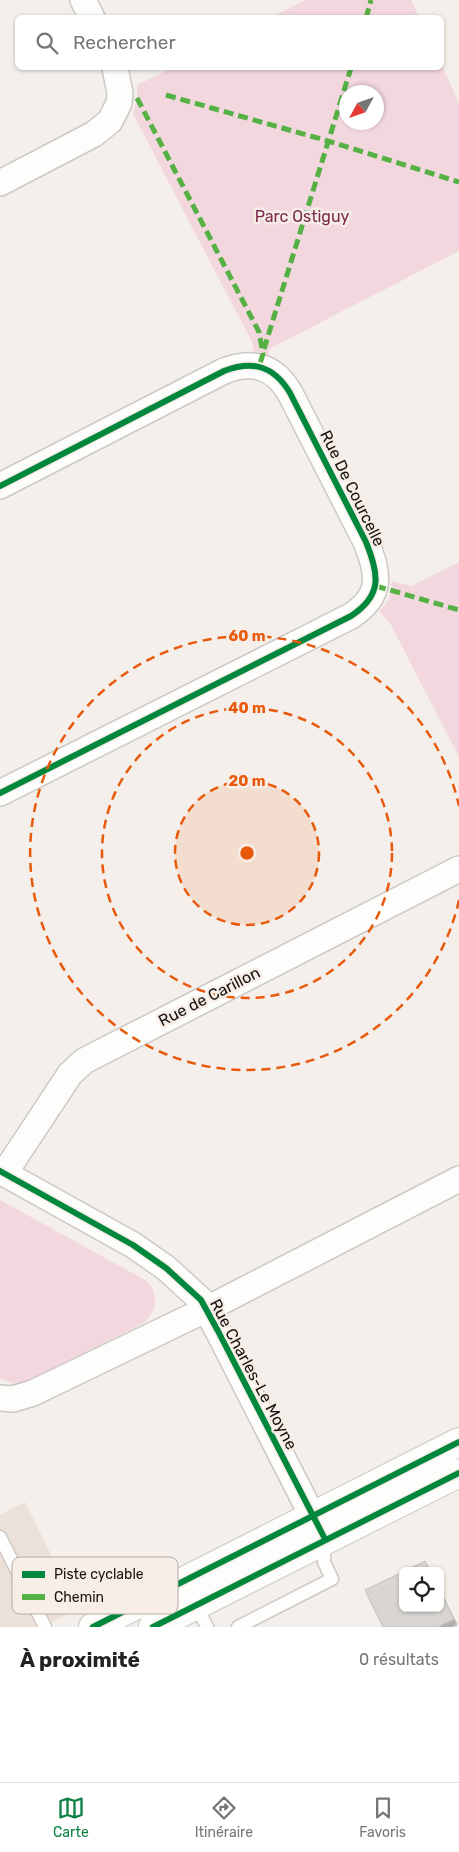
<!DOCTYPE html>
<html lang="fr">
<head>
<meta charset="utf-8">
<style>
  :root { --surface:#fff; --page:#f2f2f2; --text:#222; --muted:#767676; --line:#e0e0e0; --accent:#0b8043 }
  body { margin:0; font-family:Rubik,sans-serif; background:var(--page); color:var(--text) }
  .controls { position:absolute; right:15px; bottom:15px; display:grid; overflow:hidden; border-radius:8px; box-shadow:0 1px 4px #0004 }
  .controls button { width:45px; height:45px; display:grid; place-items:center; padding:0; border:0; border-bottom:1px solid var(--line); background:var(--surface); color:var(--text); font:25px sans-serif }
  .compass { position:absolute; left:339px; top:85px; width:45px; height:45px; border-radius:50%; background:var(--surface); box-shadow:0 1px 4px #0004; rotate:230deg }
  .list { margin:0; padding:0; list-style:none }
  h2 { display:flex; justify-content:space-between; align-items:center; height:65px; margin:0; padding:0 20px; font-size:21px }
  h2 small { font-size:16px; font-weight:400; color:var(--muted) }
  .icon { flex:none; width:28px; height:28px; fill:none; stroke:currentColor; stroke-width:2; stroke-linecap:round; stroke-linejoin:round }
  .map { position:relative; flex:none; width:459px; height:1627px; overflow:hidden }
  .search { position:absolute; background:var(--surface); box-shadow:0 1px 4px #0004; left:15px; right:15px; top:15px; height:55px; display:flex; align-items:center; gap:12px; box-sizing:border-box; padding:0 18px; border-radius:8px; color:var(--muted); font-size:19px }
  .sheet { height:155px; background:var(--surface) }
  nav { display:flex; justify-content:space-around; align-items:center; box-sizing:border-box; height:70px; border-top:1px solid var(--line); background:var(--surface); font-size:14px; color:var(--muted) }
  nav a { display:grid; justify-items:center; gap:2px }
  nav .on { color:var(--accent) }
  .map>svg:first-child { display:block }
</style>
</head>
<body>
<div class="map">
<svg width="459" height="1627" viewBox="0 0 459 1627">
  <defs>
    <filter id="shadow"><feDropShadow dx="3" dy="5.5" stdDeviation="0" flood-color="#0004"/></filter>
  </defs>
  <rect width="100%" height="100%" fill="#f4efea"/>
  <path fill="#ece1d9" d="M25 1502 78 1609 43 1627H0V1515Z"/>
  <path fill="#f3d7de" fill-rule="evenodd" d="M306 0H411L419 17H271Z
    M442 66 459 103V251L269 349V358L254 354 252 342 133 114 137 98V85L172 68H442ZM346 92H376V122H346Z
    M459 562V757L390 623 379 611C388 603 393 594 391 581L412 586Z
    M0 1200 145 1280C161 1294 157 1312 142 1324L24 1383 15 1384 0 1378Z"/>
  <path fill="#d9d6d2" stroke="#c0beba" filter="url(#shadow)" d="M425 1561 430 1571H405Z
    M403 1572V1608H440V1591L454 1619 437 1627H383L365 1590Z"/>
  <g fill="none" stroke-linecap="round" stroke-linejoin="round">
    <g stroke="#ccc8c5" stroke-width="15">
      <path id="service" d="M0 1537 45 1627
        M196 1605 207 1627
        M238 1627 332 1579 324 1562 325 1539"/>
    </g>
    <g stroke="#ccc8c5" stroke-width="28">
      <path id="minor" d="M83 0 92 18
        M0 183 94 134 110 121 119 103 120 93 115 68
        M0 486 224 371C253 360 274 366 290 393L366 542C379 574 383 595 351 616L0 793
        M0 1171 133 1245 166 1268 201 1300 218 1331 321 1533
        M4 1174 70 1074 84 1061 459 869
        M0 1398 13 1399 33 1393 207 1309 459 1179"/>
    </g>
    <g stroke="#ccc8c5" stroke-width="30">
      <path id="secondary" d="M93 1627 459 1442
        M153 1627 459 1473"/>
    </g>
    <use href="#service" stroke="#fdfdfc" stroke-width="12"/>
    <use href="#minor" stroke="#fdfdfc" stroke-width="25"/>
    <use href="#secondary" stroke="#fdfdfc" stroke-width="28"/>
    <path stroke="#55b144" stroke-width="5" stroke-dasharray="10 5" stroke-linecap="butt" d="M366 18 371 0
      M166 95 328 141 459 182
      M137 98 259 332 263 354 259 367
      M264 349 351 68
      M376 586 459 610"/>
    <g stroke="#f7eee7" stroke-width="9">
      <path id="cycleway" d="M0 486 224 371C253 360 274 366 290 393L366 542C379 574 383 595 351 616L0 793
        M0 1171 133 1245 166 1268 201 1300 218 1331 325 1539
        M93 1627 459 1442
        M153 1627 459 1473"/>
    </g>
    <use href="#cycleway" stroke="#00873e" stroke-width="6"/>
  </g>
  <circle cx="247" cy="853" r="72" fill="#e8590c" fill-opacity=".12"/>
  <g fill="none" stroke="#e8590c" stroke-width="2.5" stroke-dasharray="9 6">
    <circle cx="247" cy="853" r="72"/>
    <circle cx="247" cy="853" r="145"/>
    <path d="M459 900A217 217 0 1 1 459 806"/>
  </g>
  <g text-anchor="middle" stroke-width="5" stroke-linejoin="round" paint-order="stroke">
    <g font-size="16" fill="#7d294f" stroke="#f7eee7">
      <text x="302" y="222">Parc Ostiguy</text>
    </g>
    <g font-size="16" fill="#151210" stroke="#f7eee7">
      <text transform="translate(353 488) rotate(64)" y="6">Rue De Courcelle</text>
      <text transform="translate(209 996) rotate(-27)" y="6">Rue de Carillon</text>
      <text transform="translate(254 1374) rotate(62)" y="6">Rue Charles-Le Moyne</text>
    </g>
  </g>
  <rect x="12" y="1557" width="166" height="57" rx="8" fill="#f7eee7" stroke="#b3aca6" stroke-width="1"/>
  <rect x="22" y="1571" width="23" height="7" fill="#00873e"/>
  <rect x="22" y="1594" width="23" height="6" fill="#55b144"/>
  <g font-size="14" fill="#151210">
    <text x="54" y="1579">Piste cyclable</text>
    <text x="54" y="1602">Chemin</text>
  </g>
  <circle cx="247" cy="853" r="8" fill="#e8590c" stroke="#f7eee7" stroke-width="2.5"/>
  <g font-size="15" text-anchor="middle" font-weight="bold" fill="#e8590c" stroke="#f7eee7" stroke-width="5" stroke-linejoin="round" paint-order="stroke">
    <text x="247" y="641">60 m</text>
    <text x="247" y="713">40 m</text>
    <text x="247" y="786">20 m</text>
  </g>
</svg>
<div class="controls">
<button><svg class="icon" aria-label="locate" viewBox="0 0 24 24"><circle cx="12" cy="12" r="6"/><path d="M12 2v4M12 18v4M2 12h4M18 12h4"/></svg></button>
</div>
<svg class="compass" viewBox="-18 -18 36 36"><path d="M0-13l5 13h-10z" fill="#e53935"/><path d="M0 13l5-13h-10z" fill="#767676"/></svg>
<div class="search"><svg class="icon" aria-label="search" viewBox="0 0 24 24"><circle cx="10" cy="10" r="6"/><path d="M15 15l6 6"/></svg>Rechercher</div>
</div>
<section class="sheet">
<h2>À proximité<small>0 résultats</small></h2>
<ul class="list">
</ul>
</section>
<nav>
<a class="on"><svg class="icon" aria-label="map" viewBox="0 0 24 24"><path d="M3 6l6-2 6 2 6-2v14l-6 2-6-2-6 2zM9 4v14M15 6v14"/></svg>Carte</a>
<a><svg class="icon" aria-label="directions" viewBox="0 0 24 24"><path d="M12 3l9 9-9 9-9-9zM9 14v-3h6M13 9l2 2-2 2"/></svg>Itinéraire</a>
<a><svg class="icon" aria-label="saved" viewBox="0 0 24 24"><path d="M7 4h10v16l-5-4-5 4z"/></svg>Favoris</a>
</nav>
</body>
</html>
